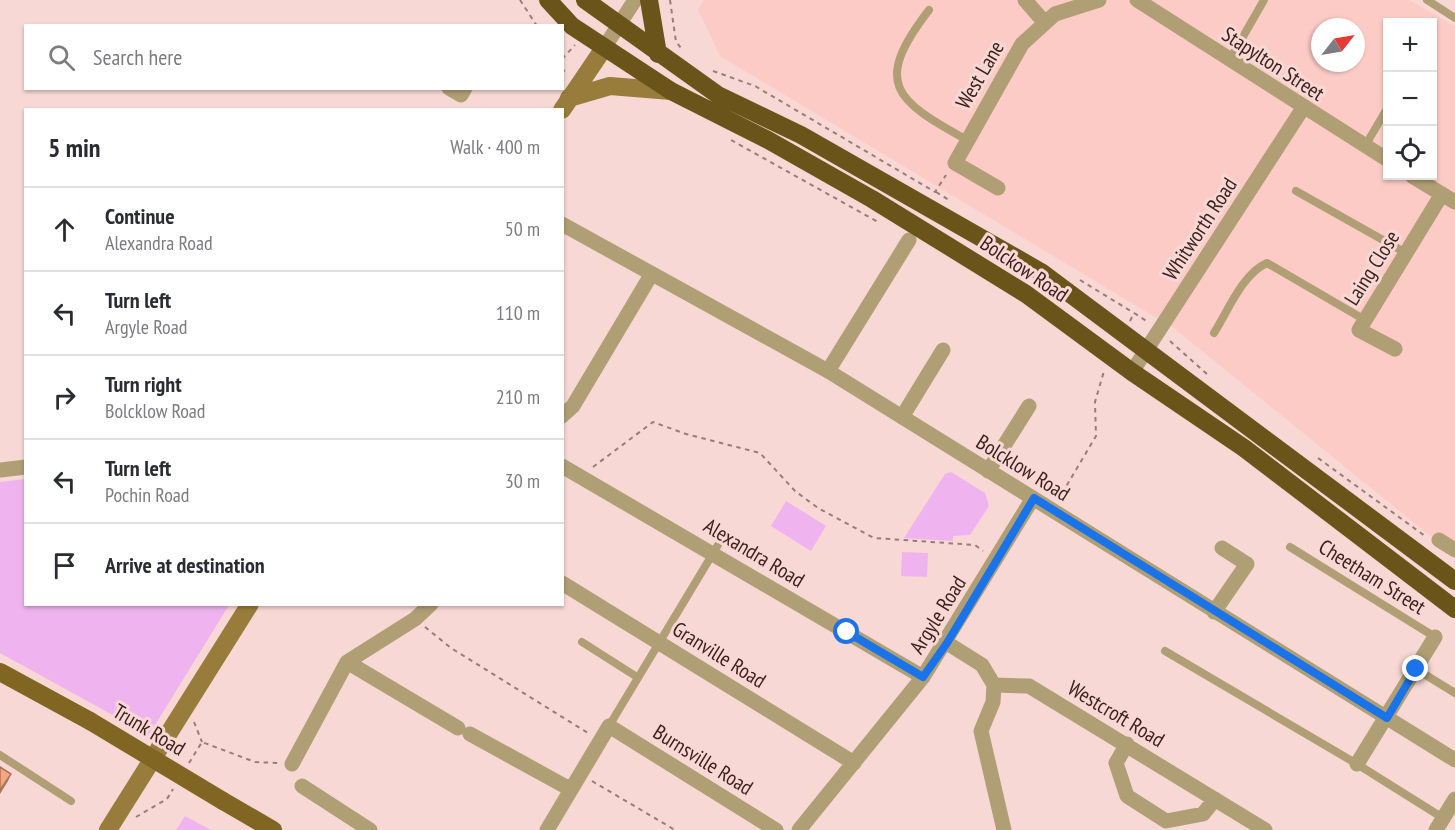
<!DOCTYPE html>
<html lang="en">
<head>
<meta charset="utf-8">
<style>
  :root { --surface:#fff; --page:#f2f2f3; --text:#2b2b33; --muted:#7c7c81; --line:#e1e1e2 }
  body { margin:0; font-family:"PT Sans Narrow",sans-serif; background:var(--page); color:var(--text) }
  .controls { position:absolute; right:18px; top:18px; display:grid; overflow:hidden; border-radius:0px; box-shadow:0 2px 4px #0004 }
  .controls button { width:54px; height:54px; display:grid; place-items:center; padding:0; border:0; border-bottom:2px solid var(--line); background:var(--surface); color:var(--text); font:30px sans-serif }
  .compass { position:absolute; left:1311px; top:18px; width:54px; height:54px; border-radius:50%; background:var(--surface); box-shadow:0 2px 4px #0004; rotate:59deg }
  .stop { position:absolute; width:18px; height:18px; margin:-14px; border:4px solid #1a73e8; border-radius:50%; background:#fff }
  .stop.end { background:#1a73e8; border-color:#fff; box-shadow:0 2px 6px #0008 }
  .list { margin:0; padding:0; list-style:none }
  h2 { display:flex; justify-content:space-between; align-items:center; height:78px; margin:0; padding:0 24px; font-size:26px }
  h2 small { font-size:20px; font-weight:400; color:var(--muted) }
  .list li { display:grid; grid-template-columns:39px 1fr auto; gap:18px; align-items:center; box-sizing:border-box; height:84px; padding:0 24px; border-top:2px solid var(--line) }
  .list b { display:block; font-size:22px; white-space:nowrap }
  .list p { margin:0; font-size:20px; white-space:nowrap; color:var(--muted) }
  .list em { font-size:20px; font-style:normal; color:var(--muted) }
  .icon { flex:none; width:33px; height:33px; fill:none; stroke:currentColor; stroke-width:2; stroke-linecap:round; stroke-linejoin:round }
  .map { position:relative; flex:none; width:1455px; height:830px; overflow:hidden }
  .search { position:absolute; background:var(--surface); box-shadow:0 2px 4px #0004; left:24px; top:24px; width:540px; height:66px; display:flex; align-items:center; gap:15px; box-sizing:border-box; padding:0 21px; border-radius:0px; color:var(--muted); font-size:22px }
  .panel { position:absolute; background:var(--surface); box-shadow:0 2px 4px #0004; left:24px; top:108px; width:540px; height:498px; border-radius:0px }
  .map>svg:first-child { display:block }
</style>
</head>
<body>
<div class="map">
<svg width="1455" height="830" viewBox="0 0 1455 830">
  <rect width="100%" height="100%" fill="#f7d8d4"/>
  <path fill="#fdcbc5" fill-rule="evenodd" d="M704 0H1409L1455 26V556L1175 329 720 56 698 10ZM1388 22H1432V176H1388ZM1320 27H1356V63H1320Z"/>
  <path fill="#efb4f0" d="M951 472 985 493 989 506 970 535 953 536V541L904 538 945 474Z
    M25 479 26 604 229 605 149 735 0 653V482Z
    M786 501 826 526 811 551 771 526Z
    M902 552 928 553 927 577 901 576Z
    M185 816 211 830H176Z"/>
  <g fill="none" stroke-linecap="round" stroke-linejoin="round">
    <path stroke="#997c79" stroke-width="2" stroke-dasharray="4.5 4.5" stroke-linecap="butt" d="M520 0 537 26
      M670 0 676 42 681 48
      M562 59 575 45
      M562 68 567 75
      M713 71 755 86 935 192 946 175
      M731 140 878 222
      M936 192 949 200
      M1080 280 1134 313
      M1130 321 1134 313 1148 322
      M1170 341 1208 375
      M1318 458 1425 536
      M593 467 653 422 686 434 760 453 795 491 818 508 874 538 975 545 983 551
      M1052 494 1064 490 1096 436 1095 402 1104 371
      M425 627 451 648 588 733
      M194 722 202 742
      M189 763 202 742 255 762 278 763
      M592 781 675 830
      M136 817 167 799 173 789"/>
    <path stroke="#b09e75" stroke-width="8" d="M1427 0 1455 18
      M929 10C872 84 895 100 967 140
      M1229 61 1264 0
      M1365 146 1388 107
      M1296 191 1406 253
      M1214 333C1228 311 1242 274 1267 263L1365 320
      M1290 547 1435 637
      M582 642 637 677
      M1165 651 1357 764 1443 818
      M1416 669 1455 693
      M609 726 718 545
      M0 755 71 801"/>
    <path stroke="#b09e75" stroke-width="15" d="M1025 0 1045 23
      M1137 0 1388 160
      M604 48 635 0
      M449 88 461 95 465 88
      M1412 176 1455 202
      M998 188 955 163 1022 44 1055 14 1099 0
      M562 224 828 371 1455 760
      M1395 349 1359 330 1442 194
      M828 371 909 240
      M1132 372 1303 108
      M562 416 573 406 651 275
      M902 417 943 350
      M562 466 923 677
      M0 470 26 467
      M988 471 1029 406
      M1439 540 1455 550
      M562 583 854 763
      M1214 612 1247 564 1222 548
      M947 643 982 665 994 685 1029 686 1265 830
      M347 662 458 728
      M994 685 993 702 981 731 1004 830
      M470 734 570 789
      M1127 744 1116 763 1127 796 1166 821 1203 814 1215 799
      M292 764 347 662 415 619 431 604
      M1357 764 1435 637
      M302 786 370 830
      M547 830 609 726 776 830
      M799 830 923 677 1033 498
      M1436 830 1455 799"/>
    <path stroke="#987c3c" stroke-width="18" d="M569 98 610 86 671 91
      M562 110 604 48
      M108 830 250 604"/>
    <path stroke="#816623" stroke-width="18" d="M0 672 90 721
      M223 801 273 830"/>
    <path stroke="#6b541a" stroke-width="18" d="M548 0 572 26 671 91 768 140 872 199 1026 294 1132 372 1244 448 1455 609
      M585 0 718 95 801 135 1041 272 1455 581
      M649 0 658 54"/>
    <path stroke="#816623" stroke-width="18" d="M90 721 223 801"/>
  </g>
  <path fill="#ac755a" d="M11 774 8 781 0 794V790Z"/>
  <path fill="#f5a781" stroke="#ac755a" stroke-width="1.5" d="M0 767 11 774 0 790Z"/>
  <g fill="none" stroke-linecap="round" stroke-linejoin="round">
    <path stroke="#1a73e8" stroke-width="8" d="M847 632 923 677 947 643 1034 498 1387 718 1416 669"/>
  </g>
  <g text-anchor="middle" stroke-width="6" stroke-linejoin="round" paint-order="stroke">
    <g font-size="21" fill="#3a1f1c" stroke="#f7d8d4">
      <text transform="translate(1273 64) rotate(33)" y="7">Stapylton Street</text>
      <text transform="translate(980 75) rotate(-60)" y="7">West Lane</text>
      <text transform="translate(1200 229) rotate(-57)" y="7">Whitworth Road</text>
      <text transform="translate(1372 268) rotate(-58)" y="7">Laing Close</text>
      <text transform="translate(1024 269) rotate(34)" y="7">Bolckow Road</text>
      <text transform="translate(1023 468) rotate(32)" y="7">Bolcklow Road</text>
      <text transform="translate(754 553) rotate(31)" y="7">Alexandra Road</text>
      <text transform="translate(1372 577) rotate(32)" y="7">Cheetham Street</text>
      <text transform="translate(938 615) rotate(-58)" y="7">Argyle Road</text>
      <text transform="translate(719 655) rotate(32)" y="7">Granville Road</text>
      <text transform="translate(1116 714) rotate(31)" y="7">Westcroft Road</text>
      <text transform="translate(149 730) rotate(31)" y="7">Trunk Road</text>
      <text transform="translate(703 760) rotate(32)" y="7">Burnsville Road</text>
    </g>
  </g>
</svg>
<div class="controls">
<button>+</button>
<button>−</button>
<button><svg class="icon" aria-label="locate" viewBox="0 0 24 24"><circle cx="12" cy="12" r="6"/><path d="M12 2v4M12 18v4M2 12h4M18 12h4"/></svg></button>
</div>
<svg class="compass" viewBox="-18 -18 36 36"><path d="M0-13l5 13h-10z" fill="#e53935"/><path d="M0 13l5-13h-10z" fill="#7c7c81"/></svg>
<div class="stop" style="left:847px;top:632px"></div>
<div class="stop end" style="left:1416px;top:669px"></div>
<div class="search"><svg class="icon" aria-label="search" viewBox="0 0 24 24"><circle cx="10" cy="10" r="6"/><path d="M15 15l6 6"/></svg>Search here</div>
<section class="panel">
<h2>5 min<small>Walk · 400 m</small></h2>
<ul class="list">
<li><svg class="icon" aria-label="ahead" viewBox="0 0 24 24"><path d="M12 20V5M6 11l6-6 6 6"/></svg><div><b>Continue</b><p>Alexandra Road</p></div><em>50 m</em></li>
<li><svg class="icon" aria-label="left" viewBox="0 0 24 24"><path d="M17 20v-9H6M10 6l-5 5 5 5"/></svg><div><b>Turn left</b><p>Argyle Road</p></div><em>110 m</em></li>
<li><svg class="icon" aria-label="right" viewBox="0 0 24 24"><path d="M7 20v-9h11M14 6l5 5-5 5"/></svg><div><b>Turn right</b><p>Bolcklow Road</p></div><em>210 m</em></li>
<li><svg class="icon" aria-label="left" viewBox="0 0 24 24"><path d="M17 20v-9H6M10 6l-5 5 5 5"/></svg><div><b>Turn left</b><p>Pochin Road</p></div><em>30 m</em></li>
<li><svg class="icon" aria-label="arrive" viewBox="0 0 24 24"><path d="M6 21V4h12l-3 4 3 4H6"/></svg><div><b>Arrive at destination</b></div></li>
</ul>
</section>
</div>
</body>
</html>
